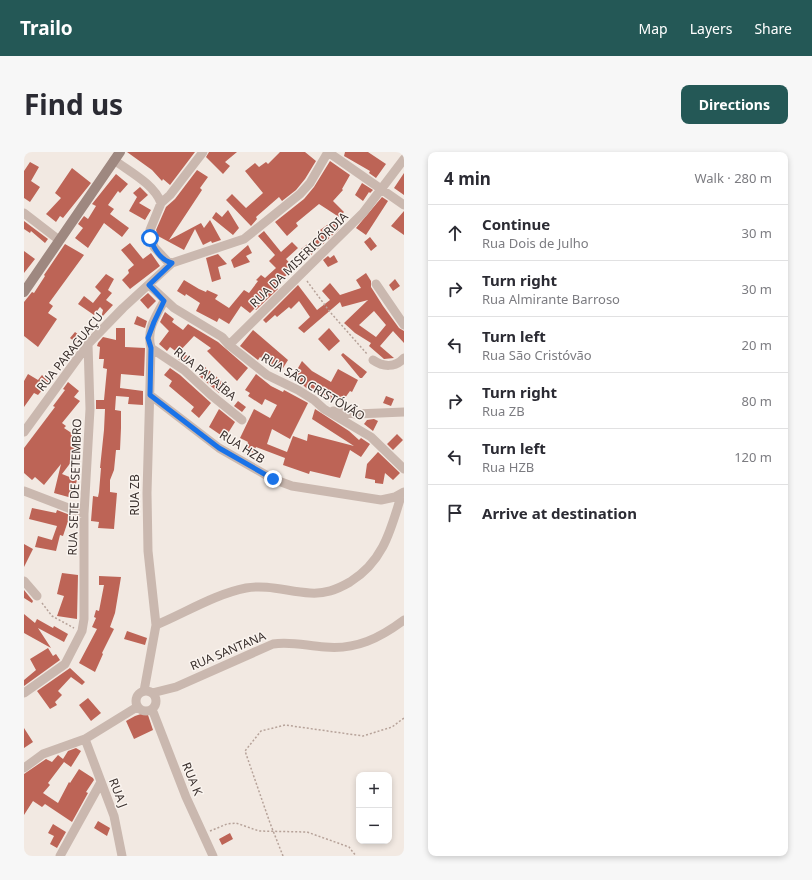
<!DOCTYPE html>
<html lang="en">
<head>
<meta charset="utf-8">
<style>
  :root { --surface:#fff; --page:#f7f7f7; --text:#2b2b33; --muted:#7c7c81; --line:#e1e1e2; --accent:#245856 }
  body { margin:0; font-family:"Noto Sans",sans-serif; background:var(--page); color:var(--text) }
  .controls { position:absolute; right:12px; bottom:12px; display:grid; overflow:hidden; border-radius:8px; box-shadow:0 2px 6px #0003 }
  .controls button { width:36px; height:36px; display:grid; place-items:center; padding:0; border:0; border-bottom:1px solid var(--line); background:var(--surface); color:var(--text); font:20px sans-serif }
  .stop { position:absolute; width:12px; height:12px; margin:-9px; border:3px solid #1a73e8; border-radius:50%; background:#fff }
  .stop.end { background:#1a73e8; border-color:#fff; box-shadow:0 1px 4px #0008 }
  .list { margin:0; padding:0; list-style:none }
  h2 { display:flex; justify-content:space-between; align-items:center; height:52px; margin:0; padding:0 16px; font-size:17px }
  h2 small { font-size:13px; font-weight:400; color:var(--muted) }
  .list li { display:grid; grid-template-columns:26px 1fr auto; gap:12px; align-items:center; box-sizing:border-box; height:56px; padding:0 16px; border-top:1px solid var(--line) }
  .list b { display:block; font-size:15px; white-space:nowrap }
  .list p { margin:0; font-size:13px; white-space:nowrap; color:var(--muted) }
  .list em { font-size:13px; font-style:normal; color:var(--muted) }
  .icon { flex:none; width:22px; height:22px; fill:none; stroke:currentColor; stroke-width:2; stroke-linecap:round; stroke-linejoin:round }
  .map { position:relative; flex:none; width:380px; height:704px; overflow:hidden; border-radius:8px }
  header { display:flex; align-items:center; gap:24px; box-sizing:border-box; height:56px; padding:0 20px; background:var(--accent); color:#fff }
  header strong { font-size:19px }
  nav { display:flex; gap:22px; margin-inline-start:auto; font-size:14px }
  .intro { display:flex; align-items:center; justify-content:space-between; box-sizing:border-box; height:96px; padding:0 24px }
  h1 { margin:0; font-size:28px }
  .button { padding:10px 18px; border-radius:8px; background:var(--accent); color:#fff; font-size:14px; font-weight:700 }
  main { display:flex; gap:24px; padding:0 24px }
  aside { flex:1; background:var(--surface); border-radius:8px; box-shadow:0 2px 6px #0003 }
  .map>svg:first-child { display:block }
</style>
</head>
<body>
<header>
<strong>Trailo</strong>
<nav><a>Map</a><a>Layers</a><a>Share</a></nav>
</header>
<div class="intro"><h1>Find us</h1><a class="button">Directions</a></div>
<main>
<div class="map">
<svg width="380" height="704" viewBox="0 0 380 704">
  <rect width="100%" height="100%" fill="#f2e9e2"/>
  <path fill="#bd6456" fill-rule="evenodd" d="M103 0H171L146 33 139 27 138 29 128 18Z
    M185 0H213L201 10 206 14 199 22 182 5Z
    M256 0H281L292 9 281 27 272 38 258 49 255 45 232 65 233 67 227 74 202 48 208 42 222 56 239 41 221 19 231 11 235 15 242 10 244 12Z
    M321 0H344L362 12 352 26 345 21 346 19 320 4Z
    M306 9 326 23 318 37 319 38 309 49 320 60 315 65 295 52 272 71 274 74 263 84 251 70 280 47 290 35Z
    M6 10 15 15 7 29 16 35 6 50 0 46V19Z
    M48 16 67 31 39 66 36 64 32 70 22 62 37 46 31 41Z
    M173 18 184 25 176 36 178 38 145 88 177 71 180 76 186 68 197 88 188 91 187 89 179 93 171 77 160 98 134 84 132 78 142 55 151 47Z
    M380 21V43L370 36Z
    M92 22 104 32 96 41 94 39 84 53 90 57 86 62 105 76 98 85 80 71 64 96 51 86 59 76 54 72 60 64 64 67 72 54 68 52Z
    M338 31 349 38 346 41 345 40 339 49 331 43Z
    M116 35 124 43 115 51 127 58 121 68 105 59 113 45 109 41Z
    M358 45 364 49 342 83 332 76Z
    M204 58 215 76 209 83 188 66 192 60 198 65Z
    M380 59V83L367 74Z
    M0 69 24 87 21 91 7 79 6 81 0 77Z
    M309 69 315 77 284 106 277 97 298 81 296 78Z
    M240 79 257 100 268 90 274 96 262 107 270 116 251 134 254 137 232 158 231 156 226 161 217 154 205 172 195 166 193 170 172 159 176 151 162 142 161 144 153 139 160 128 175 137 182 140 183 138 194 143 191 147 205 156 220 138 225 141 234 129 232 128 237 123 241 126 252 116 245 109 251 103 234 84Z
    M346 85 353 94 347 99 340 90Z
    M106 91 119 107 127 101 136 114 106 137 98 128 105 121 104 118 110 113 97 98Z
    M41 92 60 103 25 151 29 154 24 161 33 167 14 195 0 184V150L8 140 10 141 21 124 20 123Z
    M224 93 228 101 222 104 226 110 210 116 207 108Z
    M0 99 11 107 0 121Z
    M194 102 203 112 194 115 197 127 188 130 182 106Z
    M310 103 314 110 304 115 299 108 304 104 306 106Z
    M342 121 347 129V135L359 154 375 176 380 179V191L369 179 356 194 370 206 360 207 345 194 347 191 331 181 320 171 344 148 318 155 316 150 280 181 274 176 286 165 275 149 267 157 265 155 253 165 251 163 242 171 239 168 274 133 293 158 306 148 298 139 306 131 316 143 337 136 332 128ZM350 159 362 173 352 185 335 173Z
    M82 122 90 127 84 138 88 141 82 148 89 153 77 166 79 158 76 155 70 163 54 152 60 144 69 151 77 141 71 135Z
    M371 127 376 134 369 139 365 133Z
    M124 141 132 149 124 157 116 148Z
    M141 160 150 167 148 170 159 178 164 172 194 190 224 216 213 229 183 199 187 196 170 184 154 201 146 195 143 199 135 192 145 179 136 170Z
    M113 164 123 169 121 176 110 172Z
    M92 176H101V195L121 196 120 224 97 222 96 236 119 239V253L104 252 105 245 92 244 91 258 97 259V276L96 298H92L90 318 86 328V340L93 341 90 377 74 376 75 370 67 369 69 344 74 345 75 340 77 316H76L80 278 81 257H72V248H80L83 217 79 216 80 207H75L76 195 73 194 74 191 79 185 92 188Z
    M305 176 316 189 305 199 294 187Z
    M229 178 264 208 259 216 253 211 249 216 236 205 234 208 216 194Z
    M51 180 59 186 55 193 46 186Z
    M159 201 168 207 163 213 154 207Z
    M319 201 343 220 338 226H336L317 203Z
    M278 209 288 219 307 230 314 217 334 228 328 240 326 239 318 250 311 245 309 249 295 240 297 233 294 232 290 241 281 235 270 223Z
    M181 215 202 233 195 241 174 223Z
    M146 216 156 223 187 251 175 266 167 259 170 255 145 234 148 229 140 223Z
    M4 222 14 228 18 223 25 230 14 243 10 241 0 255V229Z
    M232 222 247 234 259 240 260 238 284 251 266 287 248 277 243 292 263 300 269 284 283 289 284 282 330 294 288 267 291 257 325 279 335 288 337 286 346 292 337 305 326 298 316 326 286 319 285 322 259 313 261 306 232 295 229 301 221 296 224 290 216 286 230 257 246 266 253 253 241 247 238 253 224 244 226 241 221 238Z
    M44 230 55 239 50 245 56 249 38 271 42 274 40 276 49 282 48 283 56 289 50 298 54 301 38 322 53 328 48 346 30 341 37 312 20 333 11 325 8 328 0 321V296L31 255 29 254 41 238 39 237Z
    M362 244 370 247 367 254 359 251Z
    M214 249 222 255 218 260 210 254Z
    M195 257 211 270 201 286 185 275Z
    M350 267 354 269 349 279 340 272 343 268Z
    M373 282 379 288 369 298 363 292Z
    M354 300 376 321 369 328 361 321 359 332 351 331V328L341 326 343 312Z
    M8 356 32 361 33 358 46 363 39 384 36 383 32 399 11 395 14 384 28 388 33 374 5 367Z
    M0 392 9 397 0 415Z
    M38 421 54 423 53 467 33 464 40 444 33 442Z
    M75 424 97 425 91 461 86 475 90 477 78 501 79 502 71 520 55 511 73 477 68 475 72 466 70 465 72 458 75 459 80 433H75Z
    M0 438 9 449 8 451 0 446Z
    M0 462 11 471 13 467 29 476 30 474 44 482 40 490 14 476 27 496 0 481Z
    M103 479 123 486 121 493 100 487Z
    M24 496 29 504 32 502 36 508 0 534V528L12 518 6 507Z
    M46 516 61 530 58 533 47 525 34 539 38 543 31 550 33 553 26 557 13 539Z
    M64 546 77 561 67 569 55 553Z
    M123 560 129 578 110 587 102 569 111 564Z
    M0 576 9 590 0 596Z
    M52 596 57 599 47 615 40 610 24 631 26 633 19 641 34 651 45 630 46 631 55 617 69 626 70 628 62 640 64 641 48 670 21 652 18 655 9 649 0 663V622L22 607 28 610 34 603 39 607 44 599Z
    M74 669 86 676 83 684 70 676Z
    M29 672 42 680 33 696 26 692 30 684 24 681Z
    M206 681 209 687 198 693 195 687Z"/>
  <g fill="none" stroke-linecap="round" stroke-linejoin="round">
    <path stroke="#b6a299" stroke-width="1.5" stroke-dasharray="2 2" stroke-linecap="butt" d="M283 129 306 160 343 202
      M18 451 28 464 50 476
      M186 679 203 672 212 671 235 679 283 680 325 695 332 704
      M259 704 246 671 221 599 237 579 261 573 339 584 368 575 380 566"/>
    <path stroke="#cab8af" stroke-width="9" d="M304 0 380 53
      M90 8C106 20 130 32 137 51
      M0 61 35 88
      M148 111 143 109 130 95 126 78 137 51 146 43 179 0
      M352 132 380 173
      M125 133 150 156 198 185 205 193 243 223 274 238 290 248 300 257 347 285 380 317
      M205 193 339 61 380 7
      M127 196 160 218 187 243 218 268
      M349 208C359 215 371 216 380 206
      M126 243 195 296 249 327 268 334 357 348 371 345 380 340
      M309 259 332 262 380 260
      M0 280 64 192 99 156 148 111 220 87 276 42 286 31 304 0
      M0 339 60 362
      M0 429 13 444
      M132 473C161 461 191 442 222 436 244 432 265 440 286 441 301 442 312 438 326 430 360 409 367 377 378 341
      M112 549a10 10 0 1 1 20 0a10 10 0 1 1-20 0Z
      M120 539 132 473 124 399 123 341 127 196C122 177 132 165 140 149
      M0 541 41 512 58 479 60 467V362L66 257 64 192
      M128 541 152 535 249 492C267 489 283 494 301 495 332 498 356 486 380 468
      M128 557 162 645 189 704
      M61 587 90 664 98 704
      M0 616 19 602 61 587 113 555
      M36 704 77 630"/>
    <path stroke="#9e8880" stroke-width="10" d="M0 140 96 0"/>
  </g>
  <g fill="none" stroke-linecap="round" stroke-linejoin="round">
    <path stroke="#1a73e8" stroke-width="5" d="M126 86C130 97 136 108 148 111L125 133 140 149 130 170 124 186 127 196 126 243 195 296 249 327"/>
  </g>
  <g text-anchor="middle" stroke-width="3" stroke-linejoin="round" paint-order="stroke">
    <g font-size="12" fill="#392f2c" stroke="#faf4ef">
      <text transform="translate(275 108) rotate(-44)" y="4">RUA DA MISERICÓRDIA</text>
      <text transform="translate(46 200) rotate(-51)" y="4">RUA PARAGUAÇU</text>
      <text transform="translate(181 222) rotate(39)" y="4">RUA PARAÍBA</text>
      <text transform="translate(289 235) rotate(31)" y="4">RUA SÃO CRISTÓVÃO</text>
      <text transform="translate(218 295) rotate(32)" y="4">RUA HZB</text>
      <text transform="translate(51 335) rotate(-88)" y="4">RUA SETE DE SETEMBRO</text>
      <text transform="translate(111 343) rotate(-90)" y="4">RUA ZB</text>
      <text transform="translate(204 499) rotate(-23)" y="4">RUA SANTANA</text>
      <text transform="translate(168 627) rotate(68)" y="4">RUA K</text>
      <text transform="translate(94 641) rotate(69)" y="4">RUA J</text>
    </g>
  </g>
</svg>
<div class="controls">
<button>+</button>
<button>−</button>
</div>
<div class="stop" style="left:126px;top:86px"></div>
<div class="stop end" style="left:249px;top:327px"></div>
</div>
<aside>
<h2>4 min<small>Walk · 280 m</small></h2>
<ul class="list">
<li><svg class="icon" aria-label="ahead" viewBox="0 0 24 24"><path d="M12 20V5M6 11l6-6 6 6"/></svg><div><b>Continue</b><p>Rua Dois de Julho</p></div><em>30 m</em></li>
<li><svg class="icon" aria-label="right" viewBox="0 0 24 24"><path d="M7 20v-9h11M14 6l5 5-5 5"/></svg><div><b>Turn right</b><p>Rua Almirante Barroso</p></div><em>30 m</em></li>
<li><svg class="icon" aria-label="left" viewBox="0 0 24 24"><path d="M17 20v-9H6M10 6l-5 5 5 5"/></svg><div><b>Turn left</b><p>Rua São Cristóvão</p></div><em>20 m</em></li>
<li><svg class="icon" aria-label="right" viewBox="0 0 24 24"><path d="M7 20v-9h11M14 6l5 5-5 5"/></svg><div><b>Turn right</b><p>Rua ZB</p></div><em>80 m</em></li>
<li><svg class="icon" aria-label="left" viewBox="0 0 24 24"><path d="M17 20v-9H6M10 6l-5 5 5 5"/></svg><div><b>Turn left</b><p>Rua HZB</p></div><em>120 m</em></li>
<li><svg class="icon" aria-label="arrive" viewBox="0 0 24 24"><path d="M6 21V4h12l-3 4 3 4H6"/></svg><div><b>Arrive at destination</b></div></li>
</ul>
</aside>
</main>
</body>
</html>
